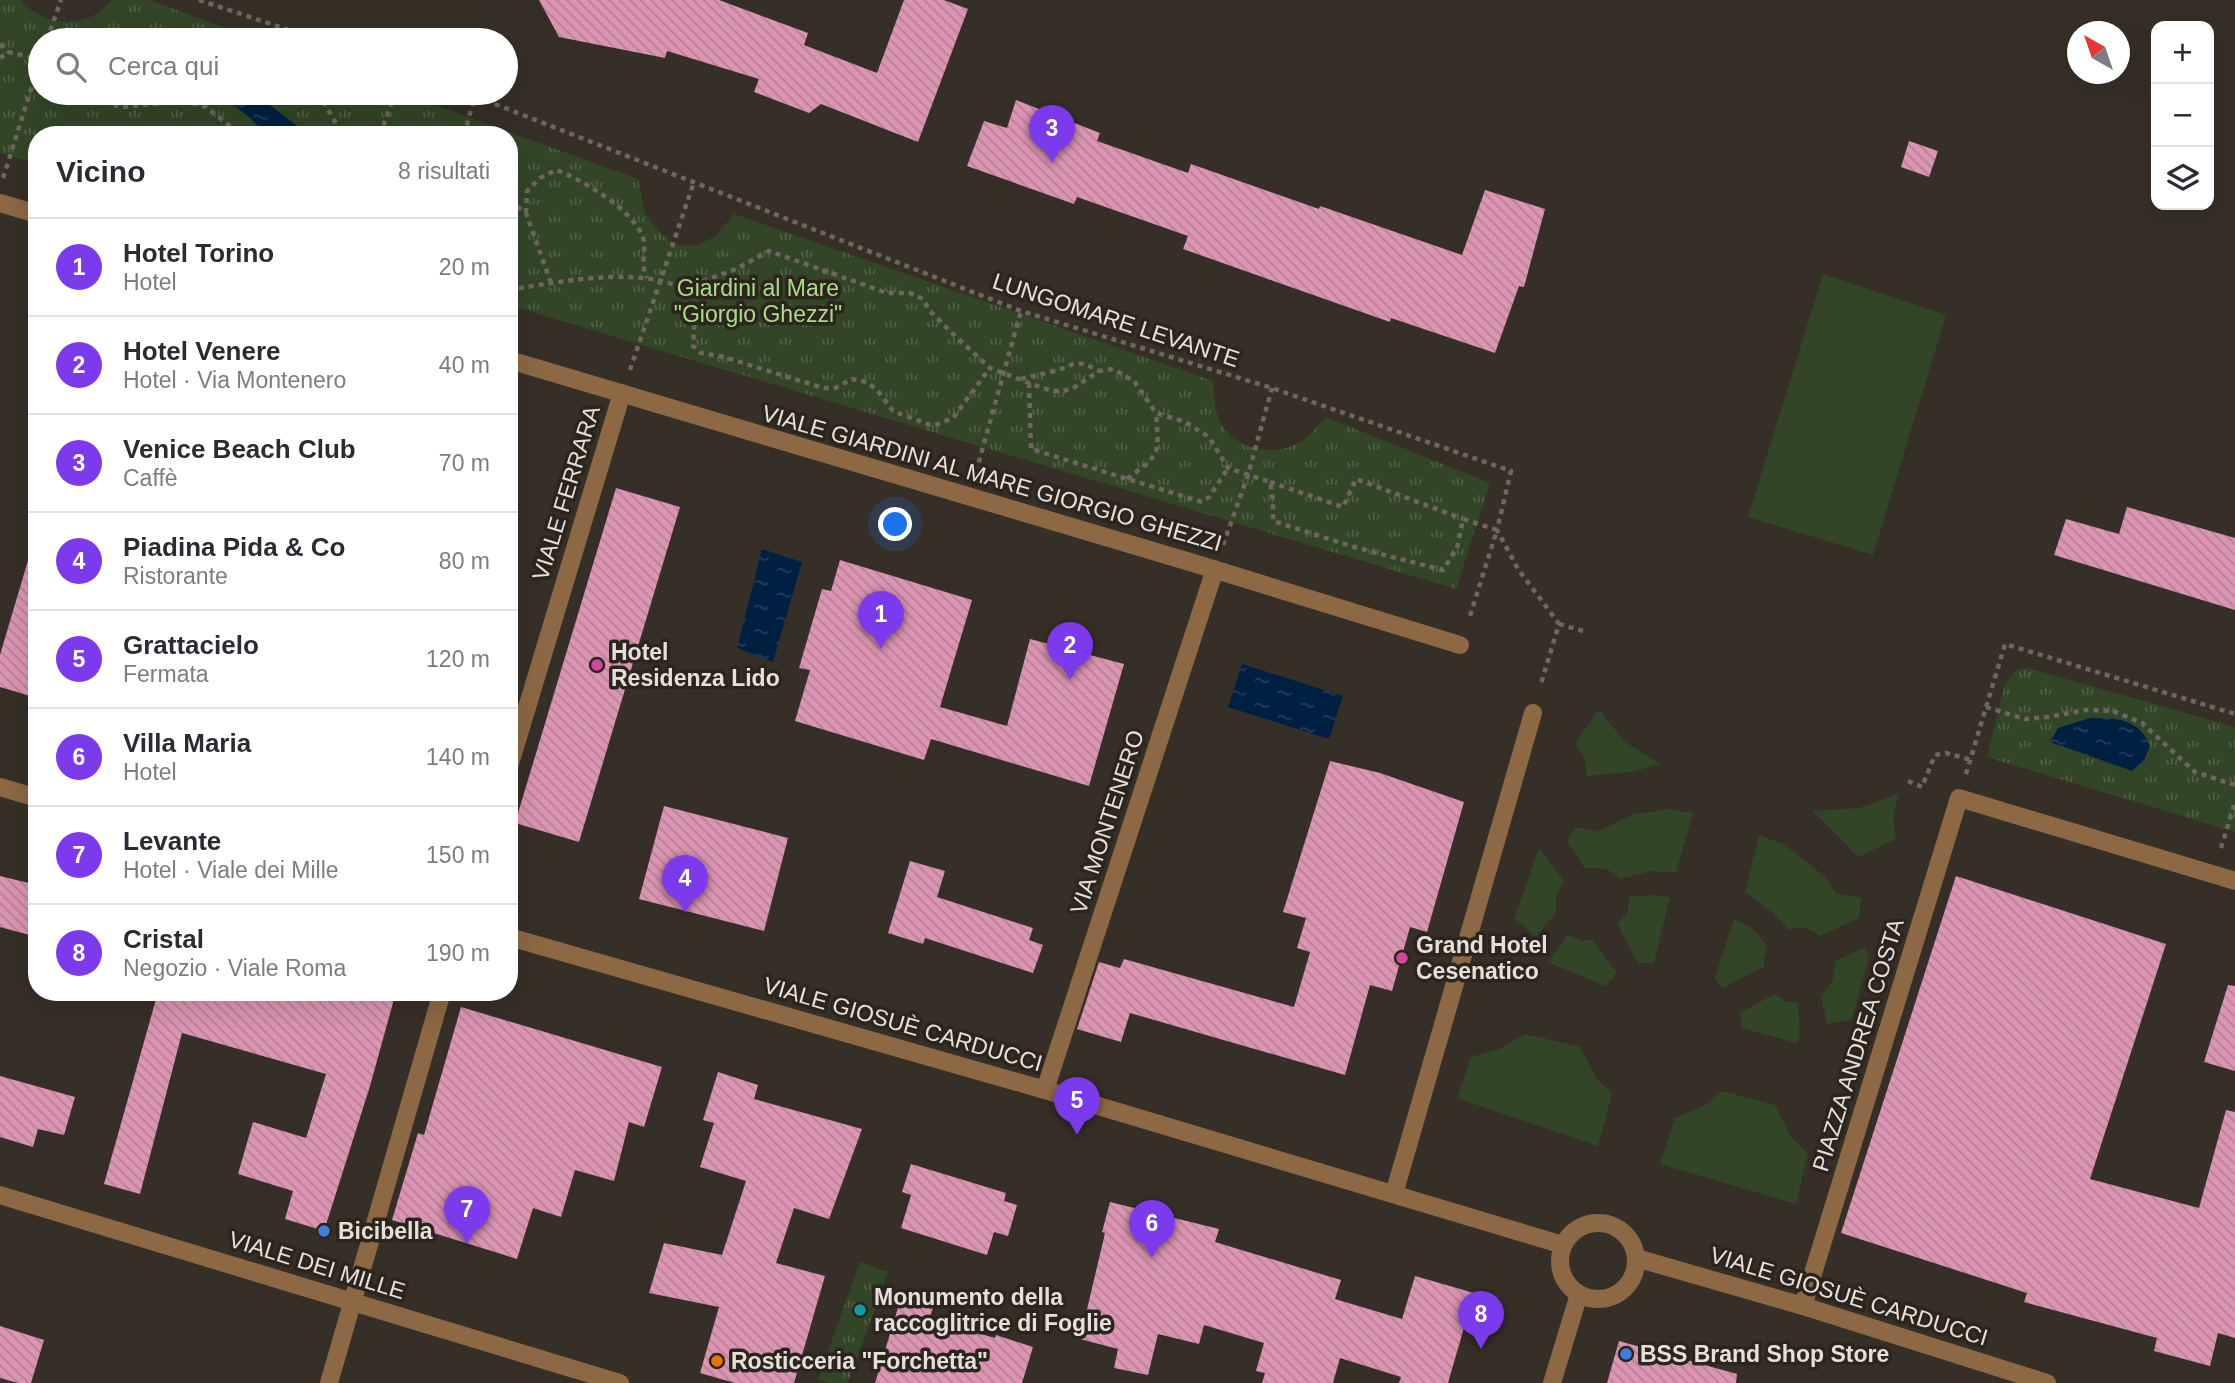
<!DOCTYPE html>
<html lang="it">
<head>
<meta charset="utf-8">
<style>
  :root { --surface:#fff; --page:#f7f7f7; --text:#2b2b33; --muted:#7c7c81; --line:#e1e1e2; --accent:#7c3aed }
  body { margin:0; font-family:Arial,sans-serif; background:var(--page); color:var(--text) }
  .controls { position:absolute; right:21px; top:21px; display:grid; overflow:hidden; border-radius:14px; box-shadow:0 7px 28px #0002 }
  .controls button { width:63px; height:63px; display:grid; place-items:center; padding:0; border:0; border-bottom:2px solid var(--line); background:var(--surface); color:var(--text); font:35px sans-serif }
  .compass { position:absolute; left:2067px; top:21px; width:63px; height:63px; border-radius:50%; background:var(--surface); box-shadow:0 7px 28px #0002; rotate:320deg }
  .you { position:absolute; left:896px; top:525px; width:24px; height:24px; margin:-18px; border:5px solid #fff; border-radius:50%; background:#1a73e8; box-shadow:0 0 0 10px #1a73e833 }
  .badge { display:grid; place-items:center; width:46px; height:46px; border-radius:50%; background:var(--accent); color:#fff; font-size:23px; font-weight:700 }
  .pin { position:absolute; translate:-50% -58px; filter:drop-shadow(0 2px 4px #0008) }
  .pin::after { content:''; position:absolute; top:37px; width:24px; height:21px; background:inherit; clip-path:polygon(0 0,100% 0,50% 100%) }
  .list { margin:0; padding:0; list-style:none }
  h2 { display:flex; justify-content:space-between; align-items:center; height:91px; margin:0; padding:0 28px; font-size:30px }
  h2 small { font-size:23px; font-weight:400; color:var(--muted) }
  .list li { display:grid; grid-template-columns:46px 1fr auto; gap:21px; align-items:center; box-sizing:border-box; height:98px; padding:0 28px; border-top:2px solid var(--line) }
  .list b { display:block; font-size:26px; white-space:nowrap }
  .list p { margin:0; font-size:23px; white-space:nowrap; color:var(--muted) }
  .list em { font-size:23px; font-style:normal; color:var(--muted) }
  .icon { flex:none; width:38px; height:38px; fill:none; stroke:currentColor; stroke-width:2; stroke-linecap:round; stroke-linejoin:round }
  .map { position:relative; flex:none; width:2235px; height:1383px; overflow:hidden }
  .search { position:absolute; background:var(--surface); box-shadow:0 7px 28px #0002; left:28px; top:28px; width:490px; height:77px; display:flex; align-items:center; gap:18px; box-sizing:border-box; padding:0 24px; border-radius:38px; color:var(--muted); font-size:26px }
  .panel { position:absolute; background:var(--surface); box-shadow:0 7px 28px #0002; left:28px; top:126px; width:490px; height:875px; border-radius:28px }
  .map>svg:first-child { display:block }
</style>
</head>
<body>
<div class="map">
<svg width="2235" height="1383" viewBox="0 0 2235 1383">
  <defs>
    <pattern id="park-tufts" width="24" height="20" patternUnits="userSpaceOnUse" patternTransform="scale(1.75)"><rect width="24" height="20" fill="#324627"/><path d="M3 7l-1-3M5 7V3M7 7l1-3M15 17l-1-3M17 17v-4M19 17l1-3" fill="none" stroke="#506046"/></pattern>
    <pattern id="water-ripples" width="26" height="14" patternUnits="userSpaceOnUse" patternTransform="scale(1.75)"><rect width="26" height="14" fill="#002042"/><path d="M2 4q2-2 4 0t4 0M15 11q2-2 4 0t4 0" fill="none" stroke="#25405d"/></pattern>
    <pattern id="building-back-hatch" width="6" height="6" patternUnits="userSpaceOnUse" patternTransform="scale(1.75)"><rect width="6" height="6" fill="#db94b2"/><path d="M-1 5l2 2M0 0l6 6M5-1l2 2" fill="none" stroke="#b68096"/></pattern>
  </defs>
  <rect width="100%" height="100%" fill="#362f27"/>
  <path fill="#324627" d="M1823 274 1946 315 1873 555 1748 517Z
    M1599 710 1625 742 1660 764 1632 772 1587 776 1584 757 1574 744Z
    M1899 794 1893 815 1896 839 1858 857 1813 811 1859 808Z
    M1670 809 1693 813 1676 873 1651 871 1620 879C1609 868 1600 866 1585 869L1566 840 1576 827 1597 832 1634 814Z
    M1759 835 1783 844 1823 875 1836 893 1861 898 1859 918 1820 936C1809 928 1802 925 1789 930L1772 912 1745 892Z
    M1539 848 1564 881 1556 896V913L1535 938 1522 924 1514 919Z
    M1650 895 1670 897 1654 963H1638L1617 924 1628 912 1629 897Z
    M1734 919 1753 929 1768 947 1764 957V967L1722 988 1715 978Z
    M1568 935 1581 941 1593 940 1617 973 1606 986 1548 962Z
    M1864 948 1869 956 1852 1019 1827 1024 1821 996 1833 980 1835 961Z
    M1774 994 1786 1002H1798L1800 1037 1796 1043 1742 1028 1740 1013Z
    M1525 1034 1580 1047 1597 1079 1612 1094 1598 1146 1457 1098 1471 1057 1500 1049Z
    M1722 1091 1775 1105 1791 1137 1808 1153 1796 1204 1660 1164 1675 1118 1707 1104Z"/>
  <path fill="url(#park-tufts)" d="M0 0H21C43 28 90 30 111 0H149L259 40H40V93H402L638 179 645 213 658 231 674 244 696 246 716 236 734 214 1213 381C1214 396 1214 415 1224 428 1239 450 1276 456 1298 443 1310 436 1317 427 1326 417L1490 483 1456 589 509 305V135H37V164L0 153Z
    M2028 668 2235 727V832L1987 757 2005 684 2015 671Z
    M860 1262 888 1272 848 1383H830L818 1379Z"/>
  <path fill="url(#water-ripples)" d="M219 93H259L266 102 309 135H267L249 117Z
    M762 549 802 562 773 662 737 648Z
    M1242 664 1343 696 1329 739 1228 707Z
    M2090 718C2116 718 2139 718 2150 746L2144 760 2132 771 2050 742 2058 728Z"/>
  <path fill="url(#building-back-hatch)" d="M539 0H719L808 33 804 45 877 73 904 0H944L968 9 918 142 821 104 809 113 754 92 759 79 667 51 665 58 559 37Z
    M1016 100 1100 133 1097 141 1188 173 1191 164 1319 209 1320 206 1462 255 1485 190 1545 209 1524 287 1519 286 1495 353 1391 318 1390 322 1183 249 1188 236 1077 197 1074 204 967 166 984 121 1007 128Z
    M1909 141 1938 151 1929 177 1901 167Z
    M616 488 680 507 579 842 515 823Z
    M2127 507 2235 538V610L2054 555 2066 519 2119 534Z
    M29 557 37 558V698L0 687V655Z
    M840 560 972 600 940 707 1007 726 1030 639 1124 664 1089 786 931 739 924 760 795 721 810 670 799 668 822 589 831 591Z
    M1330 761 1380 773 1464 802 1427 932 1410 927 1392 991 1370 985 1345 1075 1130 1013 1121 1042 1077 1029 1099 962 1120 968 1124 959 1294 1007 1310 952 1297 948 1306 918 1283 912Z
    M664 806 788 838 764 931 639 899Z
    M910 861 945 871 937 897 1033 928 1029 940 1043 945 1033 973 925 938 923 944 888 933Z
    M0 876 37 885V937L0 927Z
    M1956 876 2166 944 2090 1179 2199 1208 2226 1110 2235 1112V1338L2218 1333 2210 1366 2154 1351 2157 1338 2024 1302 2027 1293 1841 1233Z
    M2228 985 2235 986V1071L2204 1062Z
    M158 992H396L370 1086 324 1231 285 1219 293 1191 238 1174 253 1122 306 1138 326 1074 182 1033 140 1194 104 1184Z
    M461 1007 662 1067 644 1127 629 1122 614 1181 575 1170 561 1217 533 1208 517 1259 392 1220 418 1133 424 1135Z
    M718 1072 758 1085 754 1099 862 1129 829 1219 794 1208 776 1263 825 1276 794 1383H735L700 1373 719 1307 649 1293 664 1243 722 1255 746 1181 700 1167 714 1123 703 1120Z
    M0 1076 75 1097 64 1135 38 1129 33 1147 0 1137Z
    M911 1164 1006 1193 1004 1201 1017 1205 1008 1236 994 1232 987 1255 901 1228 911 1195 902 1192Z
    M1110 1202 1219 1229 1215 1242 1341 1280 1335 1299 1402 1319 1415 1276 1474 1293 1448 1383H1399L1401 1377 1340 1358 1333 1383H1262L1265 1373 1256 1371 1264 1343 1204 1325 1199 1344 1158 1334 1148 1375 1114 1368 1118 1349 1080 1339 1105 1233 1102 1232Z
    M901 1298 933 1308 929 1319 995 1338 996 1335 1033 1347 1022 1383H875Z
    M0 1326 44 1340 31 1383H18L0 1378Z
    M1619 1341 1737 1374 1736 1383H1607Z"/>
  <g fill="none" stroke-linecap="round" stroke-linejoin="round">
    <path stroke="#6d6760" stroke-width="4.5" stroke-dasharray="5 5" stroke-linecap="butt" d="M199 0 319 40
      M47 40 61 0
      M0 44 8 52
      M0 58 8 52 40 59
      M86 93 103 102 122 107 184 101 206 107 241 135
      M318 93 343 135
      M467 93 1021 311 1272 388 1511 471 1497 530 1518 569 1559 624 1540 687
      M380 135 395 93
      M464 135 475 96
      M3 178 40 61
      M509 201 526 213 551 283
      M526 213 527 191 540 178 556 170C582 179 631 209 642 235 648 250 639 261 647 278
      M509 287 520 288C572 280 652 264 696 296L693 346 701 353 724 357 823 388H835L852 379 867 382 878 391 893 411 933 426 953 418 990 368
      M684 288 736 269 769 251 887 293H910L923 299 929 310 951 332 990 368 1029 383 1052 391H1062L1072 389 1099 371 1113 369 1134 381 1156 413 1185 422 1209 437 1228 468 1270 482 1273 500V521L1354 547 1443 570 1457 548 1463 519 1497 530 1469 619
      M630 370 694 182
      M1021 379C1031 376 1040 375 1050 372 1075 367 1072 356 1099 371
      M1029 383 1031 449 1202 502 1209 497 1228 468
      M976 472 1021 311
      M1127 479C1161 453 1159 456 1156 413
      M1270 482 1343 507 1356 479 1463 519
      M1223 545 1248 475 1272 388
      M1559 624 1583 631
      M1986 707 2025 719 2048 717 2085 710 2113 711 2142 723 2195 772 2235 785
      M1966 774 2005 644 2235 714
      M1908 781 1922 787 1935 755 1946 753 1971 760
      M2221 848 2235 802"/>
    <path stroke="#8c6844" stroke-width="18" d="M0 203 37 214
      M509 360 1190 562 1460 645
      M509 767 622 393
      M0 787 37 798
      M509 937 1045 1090 1563 1245
      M1045 1090 1215 569
      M1394 1194 1533 713
      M0 1195 620 1383
      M1560 1261a38 38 0 1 1 76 0a38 38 0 1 1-76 0Z
      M1636 1258 1803 1306 2047 1383
      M1803 1306 1959 798 2235 881
      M329 1383 442 992
      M1552 1383 1579 1294"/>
  </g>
  <g fill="#d1479c" stroke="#2c251d" stroke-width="2.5">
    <circle cx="597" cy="665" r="7"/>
    <circle cx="1402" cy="958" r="7"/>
  </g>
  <g fill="#3f7fe0" stroke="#2c251d" stroke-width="2.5">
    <circle cx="324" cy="1231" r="7"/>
    <circle cx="1626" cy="1354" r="7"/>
  </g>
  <circle fill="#0f9aa8" stroke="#2c251d" stroke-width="2.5" cx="860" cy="1310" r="7"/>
  <circle fill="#e8710a" stroke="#2c251d" stroke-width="2.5" cx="717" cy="1361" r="7"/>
  <g text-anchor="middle" stroke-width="7" stroke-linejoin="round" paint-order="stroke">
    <g font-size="23" fill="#a8dd8b" stroke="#2c251d">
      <text x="758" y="296">Giardini al Mare<tspan x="758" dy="26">"Giorgio Ghezzi"</tspan></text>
    </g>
    <g font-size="23" fill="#e5e0db" stroke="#2c251d">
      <text transform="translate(1116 320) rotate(18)" y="8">LUNGOMARE LEVANTE</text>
      <text transform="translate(992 478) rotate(16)" y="8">VIALE GIARDINI AL MARE GIORGIO GHEZZI</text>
      <text transform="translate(566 493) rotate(-73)" y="8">VIALE FERRARA</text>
      <text transform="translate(1107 822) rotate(-72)" y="8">VIA MONTENERO</text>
      <text transform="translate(903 1024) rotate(16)" y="8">VIALE GIOSUÈ CARDUCCI</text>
      <text transform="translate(1858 1045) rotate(-73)" y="8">PIAZZA ANDREA COSTA</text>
      <text transform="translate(317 1265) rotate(17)" y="8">VIALE DEI MILLE</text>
      <text transform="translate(1849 1296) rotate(17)" y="8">VIALE GIOSUÈ CARDUCCI</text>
    </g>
    <g font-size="23" font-weight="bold" fill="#e5e0db" stroke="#2c251d" text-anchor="start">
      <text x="611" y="660">Hotel<tspan x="611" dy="26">Residenza Lido</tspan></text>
      <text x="1416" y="953">Grand Hotel<tspan x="1416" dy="26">Cesenatico</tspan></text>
      <text x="338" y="1239">Bicibella</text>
      <text x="874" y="1305">Monumento della<tspan x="874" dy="26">raccoglitrice di Foglie</tspan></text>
      <text x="1640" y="1362">BSS Brand Shop Store</text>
      <text x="731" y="1369">Rosticceria "Forchetta"</text>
    </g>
  </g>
</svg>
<div class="controls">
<button>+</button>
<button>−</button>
<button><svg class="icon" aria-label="layers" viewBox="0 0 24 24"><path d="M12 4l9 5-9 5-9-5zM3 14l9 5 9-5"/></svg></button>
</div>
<svg class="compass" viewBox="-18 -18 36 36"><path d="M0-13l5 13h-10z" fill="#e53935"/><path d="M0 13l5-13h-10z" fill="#7c7c81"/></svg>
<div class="you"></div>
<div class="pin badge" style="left:881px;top:649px">1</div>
<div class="pin badge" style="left:1070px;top:680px">2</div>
<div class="pin badge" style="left:1052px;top:163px">3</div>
<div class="pin badge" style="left:685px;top:913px">4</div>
<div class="pin badge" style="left:1077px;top:1135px">5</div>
<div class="pin badge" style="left:1152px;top:1258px">6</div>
<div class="pin badge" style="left:467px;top:1244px">7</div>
<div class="pin badge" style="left:1481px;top:1349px">8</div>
<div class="search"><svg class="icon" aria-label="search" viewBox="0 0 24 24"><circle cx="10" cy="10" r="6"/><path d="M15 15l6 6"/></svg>Cerca qui</div>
<section class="panel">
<h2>Vicino<small>8 risultati</small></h2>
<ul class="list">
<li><span class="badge">1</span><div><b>Hotel Torino</b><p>Hotel</p></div><em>20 m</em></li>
<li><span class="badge">2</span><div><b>Hotel Venere</b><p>Hotel · Via Montenero</p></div><em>40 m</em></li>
<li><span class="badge">3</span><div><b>Venice Beach Club</b><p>Caffè</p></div><em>70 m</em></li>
<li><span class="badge">4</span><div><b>Piadina Pida &amp; Co</b><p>Ristorante</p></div><em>80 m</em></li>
<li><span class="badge">5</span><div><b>Grattacielo</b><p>Fermata</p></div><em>120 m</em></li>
<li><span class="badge">6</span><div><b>Villa Maria</b><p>Hotel</p></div><em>140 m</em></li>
<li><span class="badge">7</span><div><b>Levante</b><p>Hotel · Viale dei Mille</p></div><em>150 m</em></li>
<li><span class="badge">8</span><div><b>Cristal</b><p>Negozio · Viale Roma</p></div><em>190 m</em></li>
</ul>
</section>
</div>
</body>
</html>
